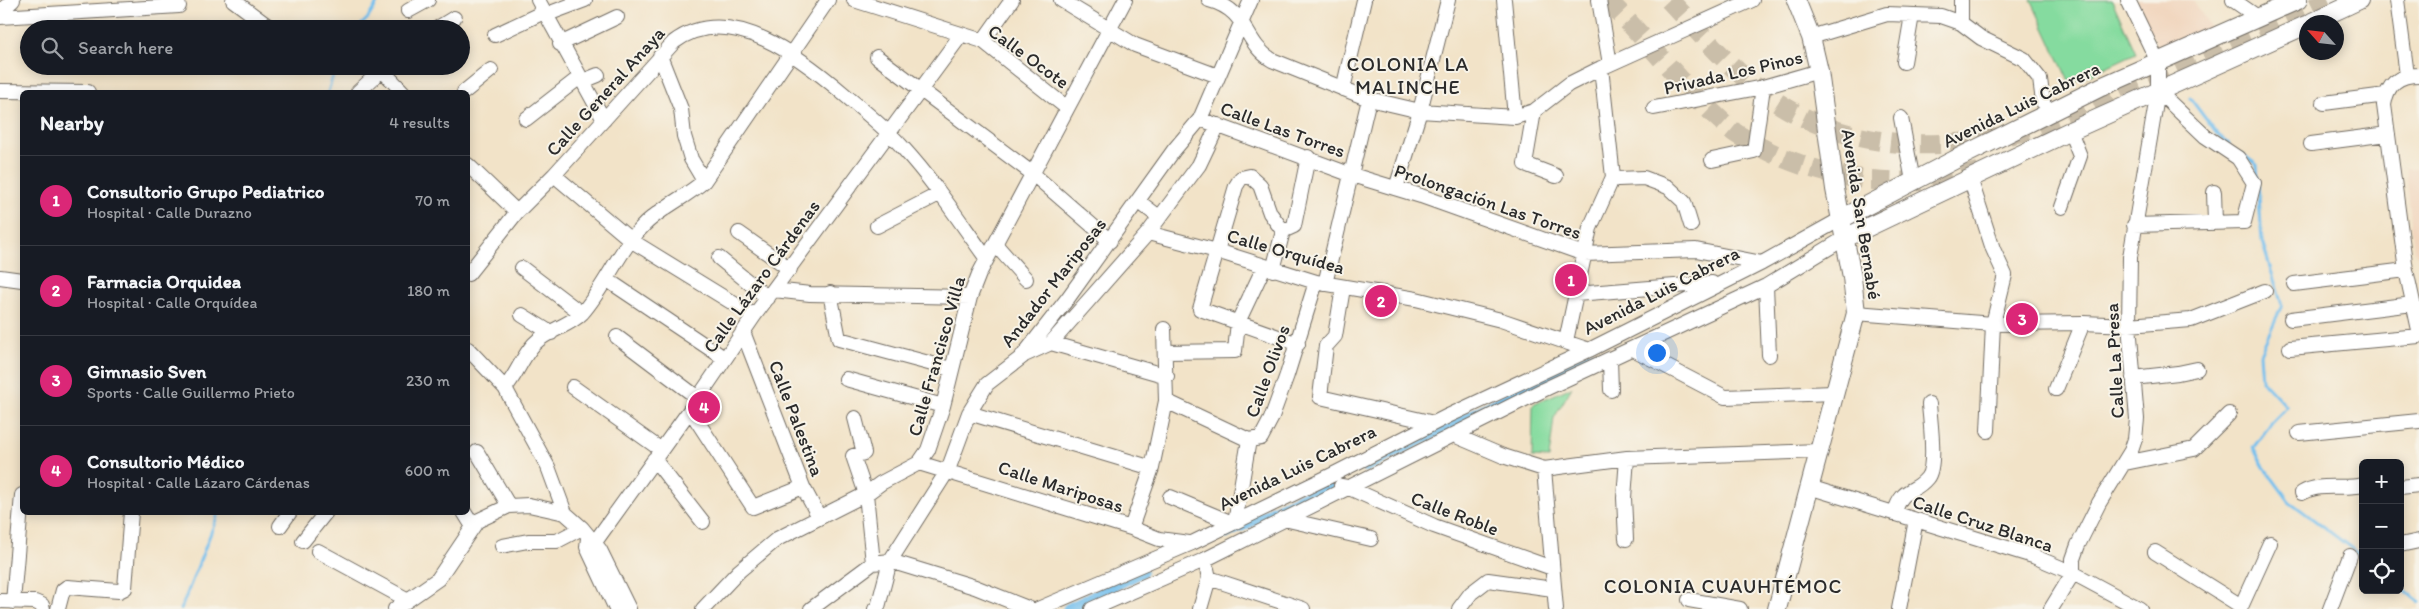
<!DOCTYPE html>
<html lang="en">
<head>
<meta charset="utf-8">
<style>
  :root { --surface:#171b24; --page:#242831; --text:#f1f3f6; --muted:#9ea1a6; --line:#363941; --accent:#db2777 }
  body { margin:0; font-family:Itim,sans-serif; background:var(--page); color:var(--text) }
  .controls { position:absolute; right:15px; bottom:15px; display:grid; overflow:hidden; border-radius:8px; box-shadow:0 2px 12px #0003 }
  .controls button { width:45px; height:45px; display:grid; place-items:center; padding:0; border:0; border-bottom:1px solid var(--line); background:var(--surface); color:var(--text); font:25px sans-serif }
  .compass { position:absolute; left:2299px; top:15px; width:45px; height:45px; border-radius:50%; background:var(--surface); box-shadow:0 2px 12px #0003; rotate:297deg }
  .you { position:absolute; left:1656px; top:352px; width:18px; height:18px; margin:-12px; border:4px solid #fff; border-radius:50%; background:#1a73e8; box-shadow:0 0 0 8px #1a73e833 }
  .badge { display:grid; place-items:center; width:32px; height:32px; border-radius:50%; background:var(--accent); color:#fff; font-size:16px; font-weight:700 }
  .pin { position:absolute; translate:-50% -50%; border:2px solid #fff; box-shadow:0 1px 5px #0006 }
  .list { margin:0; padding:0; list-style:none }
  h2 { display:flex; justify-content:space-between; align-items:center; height:65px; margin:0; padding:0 20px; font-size:21px }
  h2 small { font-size:16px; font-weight:400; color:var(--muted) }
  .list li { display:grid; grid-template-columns:32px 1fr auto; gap:15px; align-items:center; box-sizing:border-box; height:90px; padding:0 20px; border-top:1px solid var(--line) }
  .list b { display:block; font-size:19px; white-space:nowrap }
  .list p { margin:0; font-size:16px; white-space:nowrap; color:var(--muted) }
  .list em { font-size:16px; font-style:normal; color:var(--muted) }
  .icon { flex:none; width:28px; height:28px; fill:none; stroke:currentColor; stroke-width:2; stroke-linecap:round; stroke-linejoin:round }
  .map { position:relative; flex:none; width:2419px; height:609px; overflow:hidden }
  .search { position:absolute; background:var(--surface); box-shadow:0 2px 12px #0003; left:20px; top:20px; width:450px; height:55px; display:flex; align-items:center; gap:12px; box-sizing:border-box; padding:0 18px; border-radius:28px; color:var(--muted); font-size:19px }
  .panel { position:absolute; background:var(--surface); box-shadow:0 2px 12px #0003; left:20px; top:90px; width:450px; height:425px; border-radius:8px }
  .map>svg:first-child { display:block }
</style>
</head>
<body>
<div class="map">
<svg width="2419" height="609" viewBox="0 0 2419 609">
  <rect width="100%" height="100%" fill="#f7f3e8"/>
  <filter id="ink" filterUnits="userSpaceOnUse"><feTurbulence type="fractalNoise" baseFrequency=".02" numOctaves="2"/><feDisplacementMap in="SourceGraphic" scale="10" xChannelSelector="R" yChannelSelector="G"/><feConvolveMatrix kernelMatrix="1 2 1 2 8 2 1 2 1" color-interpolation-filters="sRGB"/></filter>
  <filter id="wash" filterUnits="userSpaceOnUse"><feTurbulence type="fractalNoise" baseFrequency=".0096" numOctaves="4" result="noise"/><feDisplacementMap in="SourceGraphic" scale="20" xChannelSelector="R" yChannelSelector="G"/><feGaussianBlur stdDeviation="1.12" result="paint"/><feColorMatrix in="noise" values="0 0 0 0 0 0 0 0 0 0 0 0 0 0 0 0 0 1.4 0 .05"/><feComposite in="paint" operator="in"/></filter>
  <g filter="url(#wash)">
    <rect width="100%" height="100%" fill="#f2e3c8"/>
    <path fill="#f1d5bd" d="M2136 0H2193L2211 28 2162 55Z
      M2406 168H2419V258L2414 250Z"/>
    <path fill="#85db9f" stroke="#588365" d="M2031 0H2112L2136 53 2070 84Z
      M1572 387 1554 418 1549 458 1532 457 1533 404Z"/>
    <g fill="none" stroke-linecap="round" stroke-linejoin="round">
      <path stroke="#74c0ee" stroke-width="3" d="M357 29 368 18 379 0
        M328 92 336 66
        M2190 98 2217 134 2229 144
        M2242 154 2257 165 2262 242 2282 305 2260 354 2262 380 2287 407 2272 422 2253 448 2264 467 2289 501 2363 557
        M2400 587 2419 602
        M181 609 219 512"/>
      <path stroke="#74c0ee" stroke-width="11" d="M1366 467 1591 356
        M1227 533 1330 484
        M1068 609 1142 572"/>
    </g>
  </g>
  <g filter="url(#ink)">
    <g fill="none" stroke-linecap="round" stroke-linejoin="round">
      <path stroke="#cabea9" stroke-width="20" stroke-dasharray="20 10" stroke-linecap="butt" d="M1607 0C1651 43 1687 93 1734 132 1742 138 1752 142 1760 147 1824 181 1908 191 1979 172
        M1669 0C1703 36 1736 76 1778 103 1864 158 1969 152 2061 120 2097 109 2131 90 2165 75 2220 51 2275 27 2329 0"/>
      <g stroke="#716b62" stroke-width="16">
        <path id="minor" d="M233 0 272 29
          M538 0 604 120
          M854 0 983 41 1067 108
          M1061 0 1135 45 1218 76
          M1209 0C1250 11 1242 42 1272 60L1369 99 1420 111 1515 117 1534 111 1569 84 1601 68 1752 0
          M1504 0 1515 117
          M1599 0 1610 64
          M1961 0V23
          M2233 0 2259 18
          M2397 0 2407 75
          M408 11 428 0
          M0 12 13 0
          M545 15 585 0
          M0 17 179 6
          M436 29 454 18
          M495 35 544 12
          M1811 37 1887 14 1941 16 1961 23 1981 38 2024 59 2040 79 2043 102
          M983 41 1012 0
          M560 44 617 17
          M660 56 681 109 684 136 691 159 704 181
          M877 57 1033 174 1110 241
          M1904 62 1912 15
          M382 70 403 92
          M2419 75C2398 75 2387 84 2384 105L2406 270 2419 330
          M583 81 598 75
          M1343 89 1364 0
          M0 91 88 92
          M358 92 386 66
          M464 92 491 70
          M2324 103 2386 95
          M1654 108 1763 87 1819 71
          M1534 111 1525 164 1556 176
          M1901 118 1913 181
          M526 119 580 77
          M1200 119 1352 175 1421 196 1584 254 1696 250 1762 263
          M2311 144 2388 134
          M1712 160 1754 151 1763 87
          M468 165 517 212
          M554 175 632 241 754 316
          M1613 177 1618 179 1644 178 1668 187 1684 202 1691 225
          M1970 178 1993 249 2005 275 1993 324 1988 431
          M1396 188 1420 111 1448 0
          M2214 192 2215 223
          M1138 201 1159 217
          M2062 207 2080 156 2070 131
          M2134 225 2244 222 2254 183 2238 158 2205 136 2158 91
          M877 226 939 194
          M1283 231 1294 226 1308 157
          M739 233 790 269
          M1148 233 1217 251 1316 282 1416 299 1501 320 1589 350
          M995 244 1026 279
          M719 258 768 298
          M522 268 581 313
          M1273 270 1283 231 1270 213 1260 185 1250 176 1241 178 1236 186 1200 309 1298 344
          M468 274 517 212 554 175 674 42C730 0 803 59 845 95 866 113 887 129 904 149 935 183 960 222 987 259
          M0 277 22 280
          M606 279 724 358
          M1325 284 1369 99
          M2294 284 2406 270
          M1766 286 1769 355
          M1343 288 1335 336 1326 346 1320 397 1434 423
          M774 290 810 294 970 297
          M830 293 839 339 951 369
          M1576 294 1712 283
          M1856 313 1993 324 2083 323 2129 325 2191 320 2265 291
          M522 315 551 333
          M2291 319 2413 304
          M743 332 803 487 819 517
          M617 337 698 398
          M1566 341 1590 228 1613 177 1601 68
          M1051 343 1148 233 1199 165 1218 125
          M2290 348 2419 336
          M468 349 505 388 548 467 565 513
          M1633 349 1725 397 1834 393
          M1165 352 1235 351 1238 322 1264 267
          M1022 356 1051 343 1167 376
          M1610 360 1611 390
          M2133 378 2178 373 2197 369
          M846 379 943 406
          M573 387 660 449
          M505 388C517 374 522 357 534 344 547 330 568 327 582 313 605 287 619 250 643 226 661 207 685 198 704 181L828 0
          M2056 389 2083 323
          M1166 401 1249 440 1261 438 1271 419 1287 375 1316 282
          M690 410 753 507 803 487
          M969 413 1152 468
          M855 418 864 453 853 456 866 494 873 563
          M2299 433 2419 421
          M1456 436 1503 456 1544 469 1627 458 1819 451
          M477 452 509 506
          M654 459 703 522
          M919 463 1131 528 1159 539 1189 543
          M2125 463 2194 449 2229 414
          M1544 469 1556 609
          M1341 486 1347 487 1434 526 1552 568
          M1809 487 2033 556 2073 573 2140 609
          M2400 487 2419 485
          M2302 493C2320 482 2342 490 2363 485
          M1170 497 1232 523
          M464 512 472 525
          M1894 514C1903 485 1913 495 1927 478 1937 466 1930 420 1929 404
          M1284 519 1371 539
          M1235 522 1249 440
          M280 526 290 512
          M1131 528 1152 468 1166 401 1164 329
          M588 538 587 547 616 609
          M1626 539 1624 498 1627 458
          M303 541 326 512
          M2400 545 2419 541
          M502 546 528 541H557L582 528
          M587 547 595 542 690 410 754 316 961 35
          M318 551 408 600
          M2155 552 2241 606
          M1209 578 1303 609
          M1689 600 1740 609
          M0 601 35 602 42 605 43 609
          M13 602 22 495
          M58 609 63 590 67 587 119 591 125 588 131 512
          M395 609 438 579 477 521 509 506 529 505 565 513 582 528 600 550 629 609
          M703 609 739 571 777 539 866 494 881 483 919 463 928 450 943 406 970 297 979 274 1125 0
          M811 609 873 563 890 561 975 587 1030 609
          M875 609 878 607 890 561 948 470 969 413 987 384 1022 357 1068 298 1174 150 1200 119 1251 0
          M1038 609 1192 543 1336 473 1448 416 1589 350 1762 263 1841 219
          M1092 609 1204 560 1543 390 1766 286 1845 238
          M1200 609 1209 578 1207 569
          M1459 609 1471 593 1488 580 1553 589
          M1899 609 1916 520
          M2051 609 2073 573V559L2078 545 2099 503 2131 451 2135 439 2137 419 2129 325 2130 257 2158 91V62L2128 0
          M2240 609 2270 543
          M2330 609 2350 556"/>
      </g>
      <g stroke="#716b62" stroke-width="20">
        <path id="major" d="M2312 22 2359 0
          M1841 219 1960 157 2101 87 2298 0
          M1845 238 2070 131 2306 25
          M1777 609 1856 313 1852 277 1835 189 1819 71 1811 37 1796 0"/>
      </g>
      <use href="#minor" stroke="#fff" stroke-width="14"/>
      <use href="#major" stroke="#fff" stroke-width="18"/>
    </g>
  </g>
  <g text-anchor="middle" stroke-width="4" stroke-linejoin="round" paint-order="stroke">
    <g font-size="19" fill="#2b2b2b" stroke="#f7f3e8">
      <text transform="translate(1029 56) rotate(36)" y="7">Calle Ocote</text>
      <text transform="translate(1733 72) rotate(-13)" y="7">Privada Los Pinos</text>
      <text transform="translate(605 91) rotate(-48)" y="7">Calle General Anaya</text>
      <text transform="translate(2021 104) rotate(-26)" y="7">Avenida Luis Cabrera</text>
      <text transform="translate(1283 129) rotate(20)" y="7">Calle Las Torres</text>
      <text transform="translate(1488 201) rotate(19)" y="7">Prolongación Las Torres</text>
      <text transform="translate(1862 214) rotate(81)" y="7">Avenida San Bernabé</text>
      <text transform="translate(1286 251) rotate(16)" y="7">Calle Orquídea</text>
      <text transform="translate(761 276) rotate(-54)" y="7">Calle Lázaro Cárdenas</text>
      <text transform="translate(1053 282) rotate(-52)" y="7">Andador Mariposas</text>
      <text transform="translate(1661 290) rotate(-27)" y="7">Avenida Luis Cabrera</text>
      <text transform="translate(936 356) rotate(-74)" y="7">Calle Francisco Villa</text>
      <text transform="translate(2114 361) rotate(-93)" y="7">Calle La Presa</text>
      <text transform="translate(1267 371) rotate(-70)" y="7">Calle Olivos</text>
      <text transform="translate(797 418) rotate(69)" y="7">Calle Palestina</text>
      <text transform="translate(1297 467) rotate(-26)" y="7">Avenida Luis Cabrera</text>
      <text transform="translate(1061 486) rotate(18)" y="7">Calle Mariposas</text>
      <text transform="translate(1455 513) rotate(21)" y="7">Calle Roble</text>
      <text transform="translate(1983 523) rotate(18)" y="7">Calle Cruz Blanca</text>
    </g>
    <g font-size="20" letter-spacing="1" fill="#2b2b2b" stroke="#f7f3e8">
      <text x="1408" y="71">COLONIA LA<tspan x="1408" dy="23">MALINCHE</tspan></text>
      <text x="1723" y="593">COLONIA CUAUHTÉMOC</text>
    </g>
  </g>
</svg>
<div class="controls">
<button>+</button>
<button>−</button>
<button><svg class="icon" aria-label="locate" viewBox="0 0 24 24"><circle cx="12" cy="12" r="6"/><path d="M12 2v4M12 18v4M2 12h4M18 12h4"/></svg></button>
</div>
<svg class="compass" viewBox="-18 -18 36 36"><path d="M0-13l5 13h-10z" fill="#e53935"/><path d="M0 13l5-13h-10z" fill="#9ea1a6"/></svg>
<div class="you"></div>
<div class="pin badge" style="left:1571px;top:280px">1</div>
<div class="pin badge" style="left:1381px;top:301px">2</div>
<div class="pin badge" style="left:2022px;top:319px">3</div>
<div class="pin badge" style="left:704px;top:407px">4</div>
<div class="search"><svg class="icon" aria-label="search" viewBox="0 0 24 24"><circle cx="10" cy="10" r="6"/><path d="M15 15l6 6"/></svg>Search here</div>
<section class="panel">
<h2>Nearby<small>4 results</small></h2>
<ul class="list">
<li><span class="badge">1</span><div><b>Consultorio Grupo Pediatrico</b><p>Hospital · Calle Durazno</p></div><em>70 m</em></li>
<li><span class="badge">2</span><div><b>Farmacia Orquidea</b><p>Hospital · Calle Orquídea</p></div><em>180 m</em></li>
<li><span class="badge">3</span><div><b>Gimnasio Sven</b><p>Sports · Calle Guillermo Prieto</p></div><em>230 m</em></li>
<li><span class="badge">4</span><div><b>Consultorio Médico</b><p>Hospital · Calle Lázaro Cárdenas</p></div><em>600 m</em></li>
</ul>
</section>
</div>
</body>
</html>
